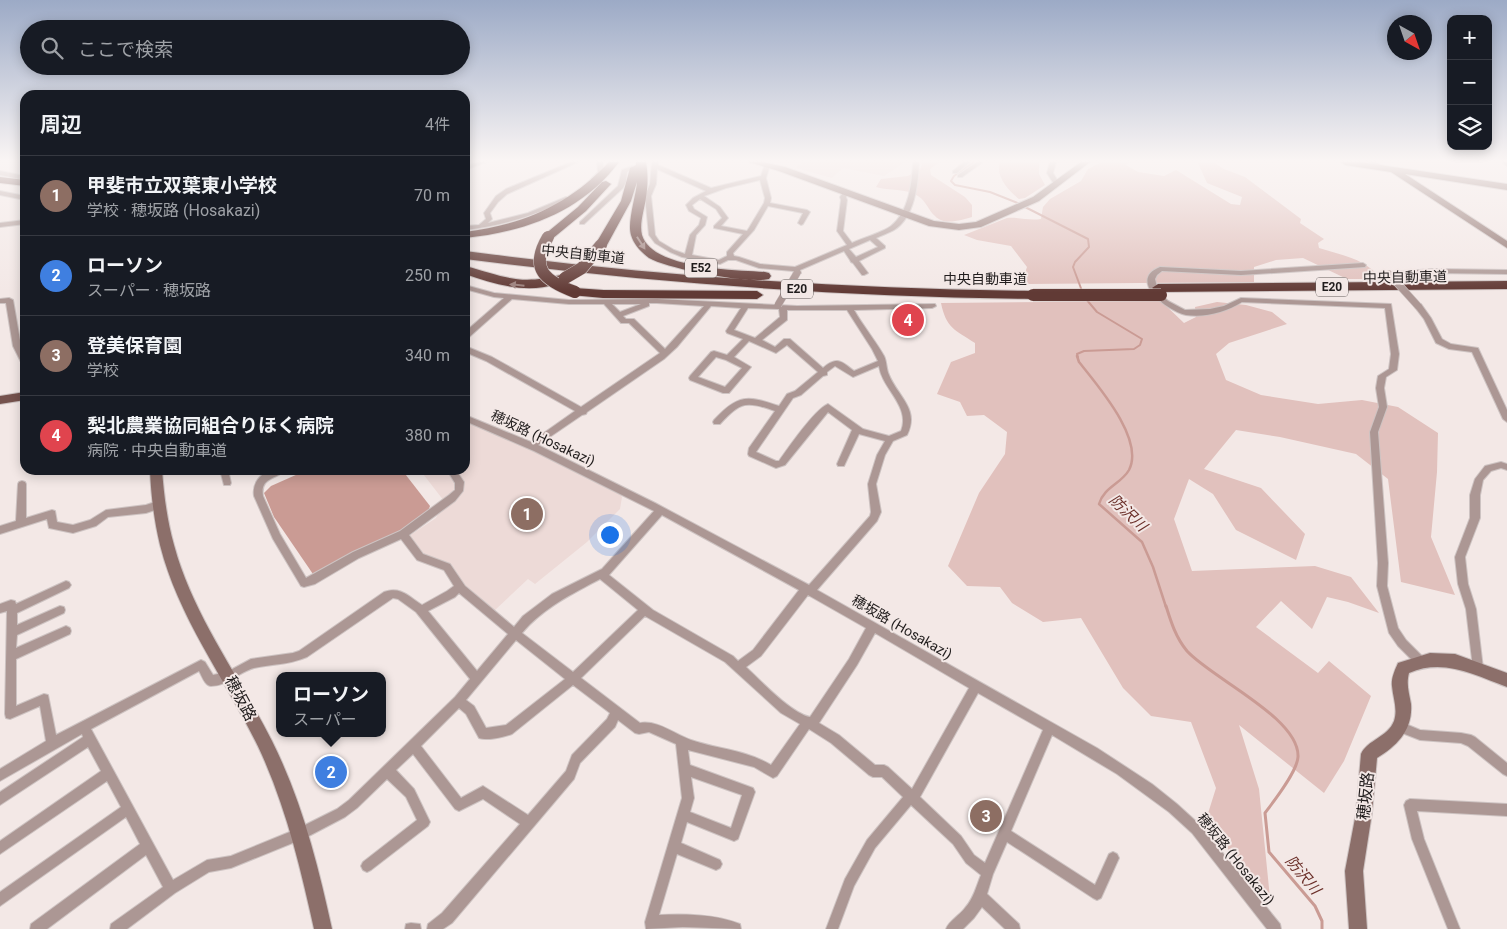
<!DOCTYPE html>
<html lang="ja">
<head>
<meta charset="utf-8">
<style>
  :root { --surface:#171b24; --page:#20242c; --text:#f1f3f6; --muted:#9ea1a6; --line:#363941; --accent:#0f766e }
  body { margin:0; font-family:Roboto,"Noto Sans JP",sans-serif; background:var(--page); color:var(--text) }
  .controls { position:absolute; right:15px; top:15px; display:grid; overflow:hidden; border-radius:10px; box-shadow:0 2px 12px #0003 }
  .controls button { width:45px; height:45px; display:grid; place-items:center; padding:0; border:0; border-bottom:1px solid var(--line); background:var(--surface); color:var(--text); font:25px sans-serif }
  .compass { position:absolute; left:1387px; top:15px; width:45px; height:45px; border-radius:50%; background:var(--surface); box-shadow:0 2px 12px #0003; rotate:140deg }
  .you { position:absolute; left:609px; top:534px; width:18px; height:18px; margin:-12px; border:4px solid #fff; border-radius:50%; background:#1a73e8; box-shadow:0 0 0 8px #1a73e833 }
  .badge { display:grid; place-items:center; width:32px; height:32px; border-radius:50%; background:var(--accent); color:#fff; font-size:16px; font-weight:700 }
  .pin { position:absolute; translate:-50% -50%; border:2px solid #fff; box-shadow:0 1px 5px #0006 }
  .popup { position:absolute; left:276px; top:672px; width:110px; height:65px; box-sizing:border-box; display:grid; place-content:center; border-radius:10px; background:var(--surface); filter:drop-shadow(0 1px 4px #0005); font-size:16px; white-space:nowrap; color:var(--muted) }
  .popup b { font-size:19px; color:var(--text) }
  .popup::after { content:''; position:absolute; left:50%; top:100%; margin-left:-10px; border:10px solid transparent; border-top-color:var(--surface) }
  .list { margin:0; padding:0; list-style:none }
  h2 { display:flex; justify-content:space-between; align-items:center; height:65px; margin:0; padding:0 20px; font-size:21px }
  h2 small { font-size:16px; font-weight:400; color:var(--muted) }
  .list li { display:grid; grid-template-columns:32px 1fr auto; gap:15px; align-items:center; box-sizing:border-box; height:80px; padding:0 20px; border-top:1px solid var(--line) }
  .list b { display:block; font-size:19px; white-space:nowrap }
  .list p { margin:0; font-size:16px; white-space:nowrap; color:var(--muted) }
  .list em { font-size:16px; font-style:normal; color:var(--muted) }
  .icon { flex:none; width:28px; height:28px; fill:none; stroke:currentColor; stroke-width:2; stroke-linecap:round; stroke-linejoin:round }
  .map { position:relative; flex:none; width:1507px; height:929px; overflow:hidden }
  .search { position:absolute; background:var(--surface); box-shadow:0 2px 12px #0003; left:20px; top:20px; width:450px; height:55px; display:flex; align-items:center; gap:12px; box-sizing:border-box; padding:0 18px; border-radius:28px; color:var(--muted); font-size:19px }
  .panel { position:absolute; background:var(--surface); box-shadow:0 2px 12px #0003; left:20px; top:90px; width:450px; height:385px; border-radius:15px }
  .map>svg:first-child { display:block }
</style>
</head>
<body>
<div class="map">
<svg width="1507" height="929" viewBox="0 0 1507 929">
  <rect width="100%" height="100%" fill="#f3e8e6"/>
  <path fill="#eddad7" d="M802 162H905L884 176 843 168 832 178 796 168Z
    M465 422 495 433 547 457 620 494 622 497 620 509 587 542 535 584 528 579 494 611 463 586 450 565 424 556 409 536 436 518 444 501 420 470H465Z"/>
  <path fill="#e1c1bd" d="M922 162H939L930 169 931 175 965 197 972 205V217C961 220 944 226 935 216 928 210 927 202 918 196 906 188 889 191 876 187L881 179 908 176 921 168Z
    M1000 162H1039V174L1045 185 1025 198 1019 199C1008 191 995 175 1000 162Z
    M1102 162H1129L1126 165 1138 172 1164 176 1176 170 1231 204 1240 205 1242 197 1207 183 1198 163 1213 162 1224 169 1245 177 1301 219 1300 223 1324 239 1318 243 1319 248C1342 255 1366 259 1381 279H1347L1303 258 1276 260 1254 267V282L1027 284 1023 279 1027 267 1011 246 977 240 964 235 1007 218C1019 217 1029 221 1041 219L1043 207 1050 199 1081 181 1088 169Z
    M1161 301 1184 323 1196 317 1195 307 1217 302 1246 305 1272 312 1287 324 1229 343 1216 354 1226 380 1261 395 1318 404 1362 400 1398 407 1438 433 1437 472 1431 537 1455 595 1401 582 1388 479 1356 454 1280 437 1236 430 1204 469 1261 488 1305 534 1296 560 1236 530 1213 494 1189 479 1174 519 1192 571 1315 566 1351 577 1379 613 1348 602 1327 597 1312 629 1281 601 1256 627 1318 673 1329 661 1371 696 1344 761 1324 793 1239 725 1259 789 1270 898 1205 823 1216 788 1191 722 1151 716 1123 688 1081 618 1043 622 1012 603 1000 587 967 586 948 566 979 493 1005 454 1007 432 984 415 967 416 960 402 937 394 951 362 975 353V343C955 330 946 328 941 303Z"/>
  <path fill="#ca9b94" d="M307 470H402L430 506 427 514 401 532 315 577 274 517 264 493 271 486Z"/>
  <g fill="none" stroke-linecap="round" stroke-linejoin="round">
    <path stroke="#ca9b94" stroke-width="2" d="M974 162 954 176 951 181 955 185 990 192 1020 204
      M1025 207 1088 239 1089 247 1075 262 1073 267 1082 291
      M1078 357 1077 354 1084 351 1134 349 1140 345 1142 339 1097 312 1086 299"/>
    <path stroke="#ca9b94" stroke-width="2.5" d="M1077 356 1079 362C1097 385 1145 439 1129 470 1121 484 1104 487 1099 504L1142 542 1153 567 1166 607"/>
    <path stroke="#ca9b94" stroke-width="3" d="M1166 606C1171 622 1176 638 1187 651 1211 678 1300 718 1298 757 1297 772 1274 801 1265 813L1269 852 1315 906 1322 921V929"/>
    <g stroke="#cdc3c2" stroke-width="2">
      <path id="street" d="M478 162H486L465 170V166Z
        M571 162H578L507 194 498 202 490 213 492 219 488 223 528 213 566 197H570V199C536 215 503 226 465 230V226L479 225 486 219 484 213 496 196 506 189Z
        M597 162H603L604 172 594 181 591 179 598 172Z
        M652 162H658V165L711 188 761 176 765 164H769L770 165 766 178 771 198 770 203 807 210 810 212 803 224 801 225 798 223 803 213 768 206 754 230 733 253 734 256 739 257 760 264 795 267 847 245 837 231 841 200 840 197 844 191 849 192 846 197 847 200 843 231 852 243C863 238 883 232 891 226 909 212 912 183 913 162H919C918 184 915 217 894 230 889 233 882 235 876 238L885 246V248L859 261 868 273 864 275H862L853 263 851 262 850 260 844 251 800 270 801 273 797 275H795L793 271 759 268 736 260H728L720 264 682 257 670 252 655 243 649 235 645 196 650 184ZM657 169 706 191 693 198 686 205 689 211 701 218 699 225 690 235 685 254 674 250 659 241 655 235 651 196 656 184ZM760 180 765 198 764 203 749 228 747 231 721 226 728 218 720 207 704 196 726 188ZM700 199 716 209 722 218 714 226V228L743 234 727 252V256L719 260 692 255 696 235 705 225 707 217 694 209 692 205ZM870 240 878 247 856 257 849 249Z
        M964 162H970L957 173H953V171Z
        M977 162H983L962 177H958V175Z
        M1050 162H1056L1053 173 1059 183 1058 184H1054L1047 173Z
        M1368 162H1375L1386 168 1381 169Z
        M1502 162H1507V166Z
        M632 166 635 168 627 172 626 182 623 188 584 224H580V222L618 186 622 170Z
        M0 171 25 176V180L0 175Z
        M0 191 25 196V200L0 195Z
        M25 220V224L0 227V223Z
        M1363 263 1366 265 1365 267 1241 275 1162 271 1157 275 1155 279 1158 291 1168 301 1185 310 1210 309 1224 306 1241 298 1391 304 1399 354 1397 370 1386 377 1384 388 1387 407 1378 432 1388 563 1387 586 1398 628 1406 640 1423 657 1424 660 1423 663 1419 665 1415 663 1398 646 1389 633 1377 586 1378 563 1370 432 1379 407 1376 388 1378 376 1389 369 1391 354 1385 308 1242 302C1226 312 1205 318 1186 315 1167 311 1127 280 1160 267L1241 271Z
        M1435 269 1507 270V274L1435 273 1389 276 1385 274 1389 272Z
        M465 285 494 293 569 300 657 299 797 306 935 304 936 306 932 308 854 310C863 326 875 340 884 356 887 362 886 369 889 375 898 397 920 409 907 435L893 441 885 455 876 484 881 512 877 521 817 590 1097 748 1152 784 1177 804 1200 825 1280 924 1281 929H1267L1192 833 1169 812 1117 774 1052 735 1011 831 1095 885 1109 854 1113 852 1117 854 1119 858 1101 898 1097 900 1093 898 1007 842 993 874 987 894 1019 924 1020 929H1005L982 907 974 918 963 929H946C949 921 960 915 965 908 974 898 976 887 981 875L966 863 953 844 911 805 875 848 854 886 838 929H826L845 879 867 840 903 797 882 777H873L869 775 831 743 809 729 777 776 773 778 754 767 688 750 690 765 753 788 755 792 738 839 734 841 687 822 681 843 720 860 722 864 720 868 716 870 677 854 659 915C686 914 714 914 740 924L741 929 683 927 646 929 645 922 682 798 676 744 649 732 639 734 635 733 618 720 615 727 580 763 574 779 452 923 443 929H427L428 924 442 913 520 824 483 799 459 811 455 809 413 754 396 770 414 789 430 822 428 826 371 870 367 872 363 870 361 866 363 862 417 820 406 797 387 779 357 808 345 817 305 838 231 868 209 872 175 893 127 929H110L111 924 163 887 146 855 47 929H30L31 924 140 844 126 817 0 906V892L121 807 107 781 0 854V841L101 771 88 747 0 805V792L83 737 82 734 0 781V769L46 741 40 706 10 719 6 718 5 714 7 611 0 613V604L11 600 15 601 16 604 66 581 69 582 71 585 69 588 17 613V625L60 606 64 607 65 610 64 613 17 635 16 648 66 626 70 628 71 631 70 634 16 659V706L44 694 48 695 56 735 201 660 205 662 213 675 227 672 251 659 293 653 299 651 384 592C401 586 409 597 422 605L447 591 454 586 444 570 417 560 401 539 359 558 315 584 304 587 301 586 273 539 254 496C252 484 260 473 272 470 276 469 281 470 285 470 276 480 260 477 263 496L280 534 306 578 353 552 400 531 449 495 455 490V483L447 470H456L464 482 463 491 455 501 409 535 423 554 450 564 465 586 514 627 523 616 552 594 602 569 654 511 534 451 465 421V415L531 442 575 411 486 361 465 352V346L492 357 581 407 660 353 629 323H621L604 304H569L512 299 468 338 465 339V332L504 298 494 297 465 289ZM649 303H657L704 306 665 349 634 319H626L623 316 649 306ZM612 304H641L620 312ZM711 306 741 308 726 331 727 333 743 339 727 355 714 351 711 352 690 376 689 378 690 380 723 393H729L751 367 734 357 749 341 776 353 787 345 818 372 795 391 787 394 779 406C747 395 738 394 714 420L713 422 714 424H720C741 401 746 401 775 411L749 448 748 454 749 456 776 468 785 465 828 412 852 430 837 464 838 466H844L859 434 885 441 877 455 868 484 871 512 870 516 809 585 655 503 538 445 582 415 586 414 587 412 664 359 677 347ZM748 308 779 309 780 317 755 338 734 330ZM787 310H847L872 349 878 361 854 371C841 361 837 356 823 368L790 339H784L775 347 762 340 787 320ZM716 357 726 360 742 368 725 387 698 377ZM835 366 853 377 879 366C882 389 911 406 901 431L889 436 863 429 828 404C814 410 789 447 779 461H776L756 452 793 398 801 395 823 376 827 375V372ZM662 515 799 590 753 650 738 661 733 656 653 610 609 575ZM600 579 638 610 573 672 522 633C543 608 572 594 600 579ZM459 593 508 634 477 671 428 611 455 597ZM808 595 866 628 849 659 810 717C791 713 761 681 746 667L761 656ZM393 598 398 599 416 612 470 679 455 697 349 800 337 809 297 829 231 856 207 860 173 880 91 729 199 671C202 676 205 686 211 686 227 686 239 672 254 668 272 664 289 665 307 657ZM645 616 725 662 781 713 800 724 771 765C746 750 717 749 691 740 674 734 658 720 640 723L581 678ZM875 633 969 688 912 789 888 767 884 765H875L839 735 819 723 857 665ZM516 640 565 679 506 725 486 728 474 706 466 700ZM573 685 610 713 607 719 572 755 566 771 528 815 483 786 461 798 421 746 459 708 466 714 479 738C487 741 504 737 512 734ZM978 693 1043 730 985 863 974 855 961 836 920 797ZM691 777 742 795 731 828 690 812 694 798Z
        M9 298 13 300 21 346 25 354V365L22 364 13 346 6 303H0V299Z
        M1415 304H1421L1431 318 1442 339 1451 344 1478 348 1507 410V422L1503 419 1472 352 1449 349 1436 343 1424 319 1414 306Z
        M1501 462 1507 464V470L1501 468 1491 471 1483 480 1480 495V518L1465 557 1468 584 1476 609 1483 668 1482 671 1478 673 1474 671 1473 668 1466 609 1458 584 1455 557 1470 518V495L1475 479 1485 466Z
        M220 470H228L231 483 230 485H224Z
        M22 481 25 482 26 484V518L52 510 55 511 57 522 73 525 90 520 106 510 146 505 158 501 161 502 163 505 161 508 146 513 108 517 96 526 73 533 49 528 47 519 0 534V526L16 521 18 484 19 482Z
        M1401 722 1420 730 1461 733 1471 735 1475 737 1507 763V776L1503 774 1468 746 1461 743 1420 740 1397 731 1395 727 1397 723Z
        M1410 799 1507 804V816L1417 811 1424 839 1460 929H1448L1412 839 1404 805 1406 801Z
        M411 923 420 924 421 929H405L406 924Z"/>
    </g>
    <g stroke="#cdc3c2" stroke-width="2">
      <path id="secondary" d="M749 162H762L785 167 934 221 959 224 976 222 1033 197 1081 162H1090L1039 201 981 227 959 230 929 226 779 171Z
        M1341 162H1360L1507 184V190L1405 174 1507 241V248L1391 172 1345 165Z
        M150 470H162C164 496 167 520 174 545 193 616 240 677 272 741 302 801 318 865 332 929H314C301 870 287 811 262 755 230 685 179 621 160 545 154 520 151 495 150 470Z
        M1430 653 1455 654 1507 673V687C1474 675 1444 658 1409 673 1406 684 1409 693 1411 704 1413 730 1397 746 1377 758L1372 813 1363 871 1367 929H1349L1345 871 1356 813 1361 754C1367 740 1388 737 1394 721 1398 709 1393 698 1392 686 1391 678 1395 670 1398 663Z"/>
    </g>
    <g stroke="#cdc3c2" stroke-width="2">
      <path id="primary" d="M25 392V400L0 404V396Z"/>
    </g>
    <g stroke="#cdc3c2" stroke-width="2">
      <path id="highway" d="M609 162H619C582 212 524 232 465 238V232C522 225 569 205 609 162Z
        M636 162H646C648 174 648 185 646 197 645 208 639 223 642 235 652 269 735 270 765 272L769 273 771 276 769 279C749 284 668 269 649 258 641 252 634 245 631 235 627 222 636 196 637 182L631 201 607 245 601 248 597 247 595 245 621 201 630 168 636 165Z
        M0 177 25 180V186L0 183Z
        M606 181 611 184 586 211 552 239H544L542 237 544 235 578 207 602 182Z
        M465 251C654 276 843 289 1033 291L1039 295 1033 299C843 297 654 283 465 259Z
        M465 266C507 277 519 286 564 274L570 278C567 282 562 283 556 284 526 294 494 284 465 274Z
        M1507 281V289L1158 292 1152 288 1158 284Z
        M575 288 603 290 757 291 763 295 757 299 603 298 571 295 569 292 571 289Z"/>
    </g>
    <use href="#street" fill="#ac9794" fill-rule="evenodd"/>
    <use href="#secondary" fill="#8c6f6a" fill-rule="evenodd"/>
    <use href="#primary" fill="#75524d" fill-rule="evenodd"/>
    <use href="#highway" fill="#613a35" fill-rule="evenodd"/>
    <g stroke="#cdc3c2" stroke-width="8" stroke-linecap="butt">
      <path id="street-bridge" d="M1389 274 1418 306
        M778 305 797 273"/>
    </g>
    <g stroke="#cdc3c2" stroke-width="13" stroke-linecap="butt">
      <path id="highway-bridge" d="M548 237C529 269 545 281 575 292
        M565 278 582 268 601 245
        M1033 295H1161"/>
    </g>
    <use href="#street-bridge" stroke="#ac9794" stroke-width="7"/>
    <use href="#highway-bridge" stroke="#613a35" stroke-width="12"/>
  </g>
  <defs><path id="oneway-solid" d="M-6-.8H1V-3.2L6.5 0L1 3.2V.8H-6Z" transform="scale(1.25)"/></defs>
  <g fill="#9b807c">
    <use href="#oneway-solid" transform="translate(641 243) rotate(57)"/>
    <use href="#oneway-solid" transform="translate(517 285) rotate(-174)"/>
  </g>
  <linearGradient id="sky" x2="0" y2="1"><stop stop-color="#9caac6"/><stop offset="0.55" stop-color="#faf5f4"/><stop offset="1" stop-color="#faf5f4" stop-opacity="0"/></linearGradient>
  <rect width="1507" height="292" fill="url(#sky)"/>
  <g text-anchor="middle" stroke-width="4" stroke-linejoin="round" paint-order="stroke">
    <g fill="#f3e8e6" stroke="#605a59" stroke-width="1">
      <rect x="685" y="258.5" width="32" height="19" rx="4"/>
      <rect x="1316" y="277.5" width="32" height="19" rx="4"/>
      <rect x="781" y="279.5" width="32" height="19" rx="4"/>
    </g>
    <g font-size="12" font-weight="bold" fill="#211d1d">
      <text x="701" y="272">E52</text>
      <text x="1332" y="291">E20</text>
      <text x="797" y="293">E20</text>
    </g>
    <g font-size="14" fill="#211d1d" stroke="#f3e8e6">
      <text transform="translate(583 254) rotate(6)" y="5">中央自動車道</text>
      <text transform="translate(1405 277) rotate(-1)" y="5">中央自動車道</text>
      <text x="985" y="284">中央自動車道</text>
      <text transform="translate(543 438) rotate(25)" y="5">穂坂路 (Hosakazi)</text>
      <text transform="translate(902 627) rotate(30)" y="5">穂坂路 (Hosakazi)</text>
      <text transform="translate(1236 859) rotate(51)" y="5">穂坂路 (Hosakazi)</text>
    </g>
    <g font-size="15" font-style="italic" fill="#6b2f29" stroke="#f3e8e6">
      <text transform="translate(1128 513) rotate(44)" y="5">防沢川</text>
      <text transform="translate(1303 875) rotate(50)" y="5">防沢川</text>
    </g>
    <g font-size="16" fill="#211d1d" stroke="#f3e8e6">
      <text transform="translate(241 698) rotate(62)" y="6">穂坂路</text>
      <text transform="translate(1365 796) rotate(-84)" y="6">穂坂路</text>
    </g>
  </g>
</svg>
<div class="controls">
<button>+</button>
<button>−</button>
<button><svg class="icon" aria-label="layers" viewBox="0 0 24 24"><path d="M12 4l9 5-9 5-9-5zM3 14l9 5 9-5"/></svg></button>
</div>
<svg class="compass" viewBox="-18 -18 36 36"><path d="M0-13l5 13h-10z" fill="#e53935"/><path d="M0 13l5-13h-10z" fill="#9ea1a6"/></svg>
<div class="you"></div>
<div class="pin badge" style="left:527px;top:514px;background:#8d6e63">1</div>
<div class="pin badge" style="left:331px;top:772px;background:#3f7fe0">2</div>
<div class="popup"><b>ローソン</b>スーパー</div>
<div class="pin badge" style="left:986px;top:816px;background:#8d6e63">3</div>
<div class="pin badge" style="left:908px;top:320px;background:#e0444e">4</div>
<div class="search"><svg class="icon" aria-label="search" viewBox="0 0 24 24"><circle cx="10" cy="10" r="6"/><path d="M15 15l6 6"/></svg>ここで検索</div>
<section class="panel">
<h2>周辺<small>4件</small></h2>
<ul class="list">
<li><span class="badge" style="background:#8d6e63">1</span><div><b>甲斐市立双葉東小学校</b><p>学校 · 穂坂路 (Hosakazi)</p></div><em>70 m</em></li>
<li><span class="badge" style="background:#3f7fe0">2</span><div><b>ローソン</b><p>スーパー · 穂坂路</p></div><em>250 m</em></li>
<li><span class="badge" style="background:#8d6e63">3</span><div><b>登美保育園</b><p>学校</p></div><em>340 m</em></li>
<li><span class="badge" style="background:#e0444e">4</span><div><b>梨北農業協同組合りほく病院</b><p>病院 · 中央自動車道</p></div><em>380 m</em></li>
</ul>
</section>
</div>
</body>
</html>
